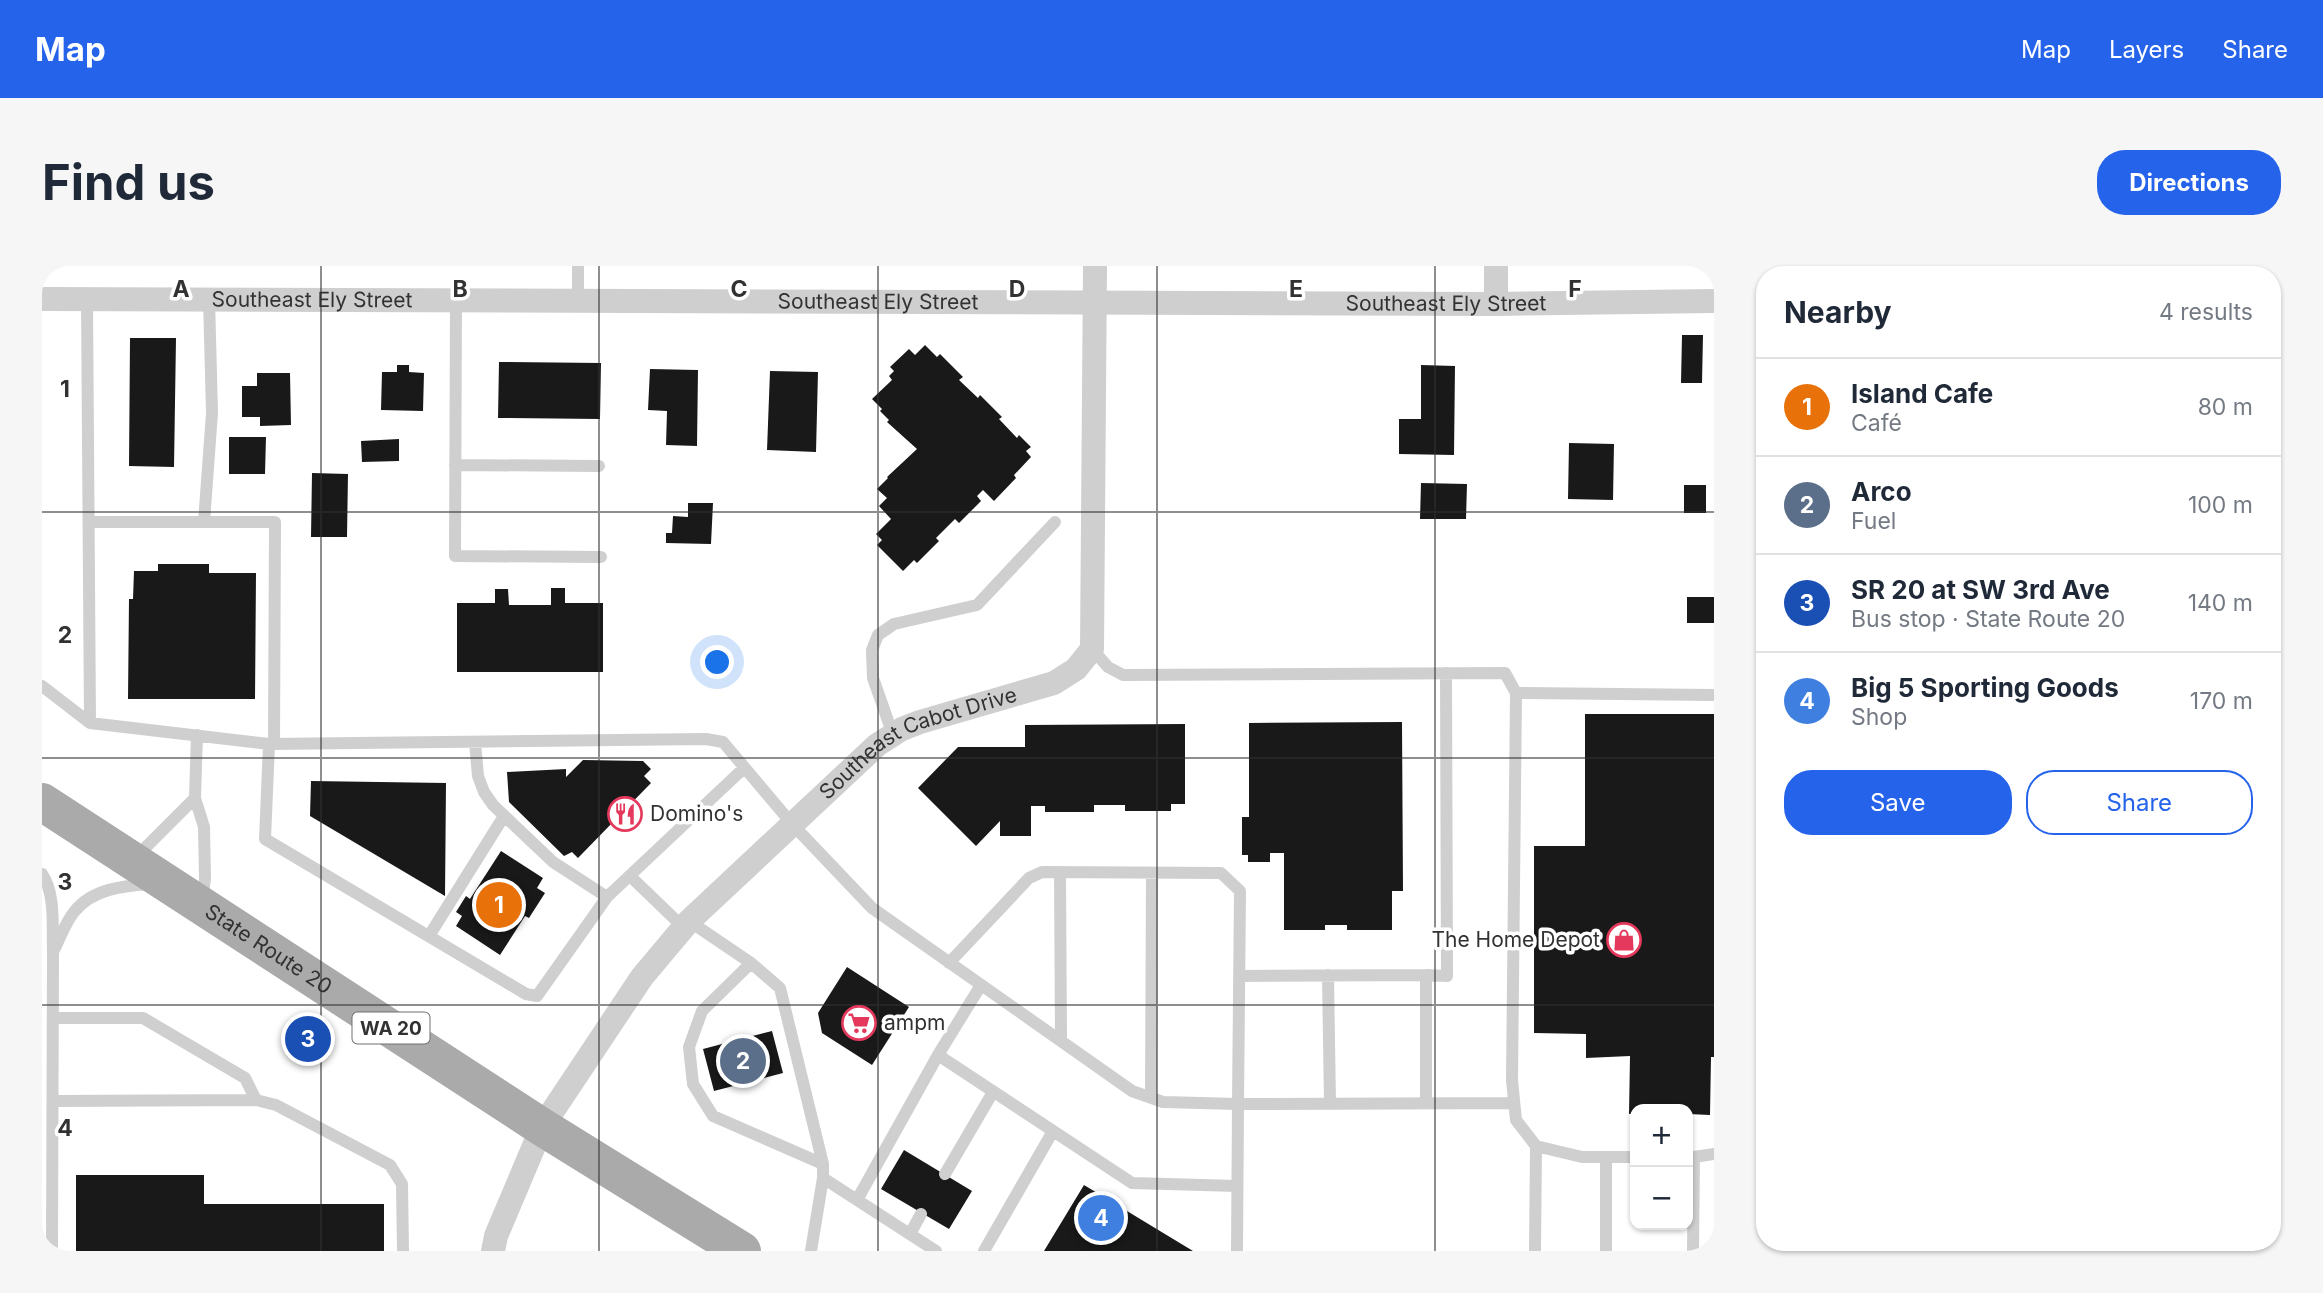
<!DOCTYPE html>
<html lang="en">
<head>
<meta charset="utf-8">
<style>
  :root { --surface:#fff; --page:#f6f6f7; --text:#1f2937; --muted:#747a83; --line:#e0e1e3; --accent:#2563eb }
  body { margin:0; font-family:Inter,sans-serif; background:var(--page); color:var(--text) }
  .controls { position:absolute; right:21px; bottom:21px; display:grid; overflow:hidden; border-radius:14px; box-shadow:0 2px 5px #0004 }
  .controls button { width:63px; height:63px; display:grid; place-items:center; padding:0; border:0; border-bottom:2px solid var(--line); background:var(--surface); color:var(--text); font:35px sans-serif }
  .you { position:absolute; left:676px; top:397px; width:24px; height:24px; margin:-18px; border:5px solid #fff; border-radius:50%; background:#1a73e8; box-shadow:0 0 0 10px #1a73e833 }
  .badge { display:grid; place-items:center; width:46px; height:46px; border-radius:50%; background:var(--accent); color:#fff; font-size:23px; font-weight:700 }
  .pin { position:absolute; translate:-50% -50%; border:4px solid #fff; box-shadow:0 2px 7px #0006 }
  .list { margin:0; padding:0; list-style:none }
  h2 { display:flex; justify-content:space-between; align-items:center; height:91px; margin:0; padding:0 28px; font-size:30px }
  h2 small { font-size:23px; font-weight:400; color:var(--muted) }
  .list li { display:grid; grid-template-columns:46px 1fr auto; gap:21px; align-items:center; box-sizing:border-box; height:98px; padding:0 28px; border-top:2px solid var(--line) }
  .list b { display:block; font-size:26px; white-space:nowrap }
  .list p { margin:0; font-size:23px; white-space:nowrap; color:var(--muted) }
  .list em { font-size:23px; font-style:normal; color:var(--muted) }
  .actions { display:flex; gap:14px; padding:21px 28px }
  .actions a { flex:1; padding:16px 0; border:2px solid var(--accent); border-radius:28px; text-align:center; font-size:24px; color:var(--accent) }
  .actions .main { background:var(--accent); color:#fff }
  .map { position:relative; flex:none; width:1672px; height:985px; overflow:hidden; border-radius:28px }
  header { display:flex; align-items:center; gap:42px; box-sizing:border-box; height:98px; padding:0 35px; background:var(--accent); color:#fff }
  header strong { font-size:33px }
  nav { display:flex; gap:38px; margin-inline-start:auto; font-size:24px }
  .intro { display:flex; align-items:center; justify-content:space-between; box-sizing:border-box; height:168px; padding:0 42px }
  h1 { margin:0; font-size:49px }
  .button { padding:18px 32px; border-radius:28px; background:var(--accent); color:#fff; font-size:24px; font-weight:700 }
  main { display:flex; gap:42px; padding:0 42px }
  aside { flex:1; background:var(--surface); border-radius:28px; box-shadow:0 2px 5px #0004 }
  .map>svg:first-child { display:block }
</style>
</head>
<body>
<header>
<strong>Map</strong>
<nav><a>Map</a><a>Layers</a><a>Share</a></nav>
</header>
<div class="intro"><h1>Find us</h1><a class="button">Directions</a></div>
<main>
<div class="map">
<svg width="1672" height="985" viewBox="0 0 1672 985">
  <rect width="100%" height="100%" fill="#fff"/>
  <path fill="#191919" d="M1640 69H1661L1660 117H1639Z
    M88 72H134L132 201 87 200Z
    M883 79 895 91 898 88 921 111 917 114 936 132 938 129 960 151 957 153 975 172 977 169 989 181 984 185 989 191 972 209 974 212 952 235 941 224 935 230 939 235 917 257 913 253 894 272 897 275 875 297 872 294 861 305 835 279 840 274 834 268 849 253 837 240 845 232 835 223 846 212 845 211 875 183 845 156 847 154 838 145 840 143 830 133 850 114 847 110 852 105 848 101 867 83 873 89Z
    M457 96 559 97 558 153 456 152Z
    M355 99H367V106L382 107 381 145 339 144 340 106H355Z
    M1379 99 1413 100 1412 189 1357 188V153H1379Z
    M608 103 656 104 655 180 624 179 625 145 606 144Z
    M728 105 776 106 774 186 725 184Z
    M215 107H248L249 159 218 160V151H200V120H215Z
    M187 171H224L223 208H187Z
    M357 173V195L320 196 319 175Z
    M1527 177 1572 178 1571 234 1526 233Z
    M270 207 306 208 305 271H269Z
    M1379 217 1425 218 1424 253H1378Z
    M1642 219H1664V247H1642Z
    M646 237H671L669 278 624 277V267H630L631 250 646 251Z
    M116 298H167V307H214L213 433H86L87 333H91L92 305H116Z
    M509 322H523V337H561V406H415V337H453V323H466L467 339H509Z
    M1645 331H1672V357H1645Z
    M1543 448H1672V791H1669L1668 849 1646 848V843H1593V848H1587L1588 790 1544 792V768L1492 767V580H1543Z
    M1360 456 1361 625H1350V664H1305V659H1283V664H1242V587H1228V596H1206V589H1200V551H1207V457Z
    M1143 458V538H1129V545H1083V539H1052V546H1003V540H989V570H958V555L934 580 876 522 916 481H983V459Z
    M541 494 601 495 609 503 602 510 609 517 536 592 530 586 522 590 467 536 465 506 524 503V511Z
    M269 515 404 517 403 630 268 550Z
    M459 585 501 612 495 622 503 627 487 652 483 650 458 689 414 660 420 650 414 646 424 630 428 633Z
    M805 701 867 741 830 799 780 767 776 747Z
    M730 765 741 807 672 825 661 783Z
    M862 884 930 925 907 963 839 923Z
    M34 909H162V938H342V985H34Z
    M1042 919 1151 985H1002Z"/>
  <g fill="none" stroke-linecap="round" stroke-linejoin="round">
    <path stroke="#cfcfcf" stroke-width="12" d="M536 0V34
      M45 33 48 457
      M414 33 413 290 559 291
      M413 199 557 200
      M47 256H233L232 478
      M162 256 170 147 167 33
      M1050 383 1066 401 1081 409 1463 407 1474 427 1470 814 1474 854 1494 880 1540 891H1593
      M0 420 48 457 227 478 664 473 681 476 751 559 830 642 1090 825 1121 836 1196 838 1198 625 1179 607 1000 606 987 612 907 697
      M1474 427 1672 429
      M155 469 153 532 162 561 163 613 160 635
      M851 469 831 412 830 384 836 369 852 358 935 339 1013 256
      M433 476 436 510 442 526 451 539 511 596 565 631
      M227 478 223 573 484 728 495 730 565 631 702 502
      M94 591 153 532
      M1018 606 1019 775
      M0 608C14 628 10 662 11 686 18 673 23 657 32 646 51 622 82 620 109 618
      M588 610 642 662
      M647 655 709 697 738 722 781 898V912L769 985
      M387 670 462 550
      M709 697 660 745 647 781 651 818 671 850 781 898
      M1286 709 1288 838
      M1384 709 1405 710 1404 407
      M1197 710 1384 709V837
      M939 719 896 789 1090 917 1195 920
      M11 752H101L203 812 214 834
      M1109 831 1110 607
      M11 835 214 834 234 839 348 899 360 918 361 985
      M1564 891V985
      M1646 891H1652L1651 985
      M1652 891 1672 888
      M903 908 951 826
      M781 912 894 985
      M815 934 896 789
      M868 968 879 948
      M10 985 11 686
      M942 985 1011 865
      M1195 985 1196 838 1472 837
      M1493 985 1494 880"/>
    <g stroke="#cfcfcf" stroke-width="24">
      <path d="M1454 0V38"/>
      <path id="s1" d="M0 33 1454 38 1672 35"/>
      <path id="s2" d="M451 985 454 970 500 861 600 711 647 655 835 479 860 463 878 456 1012 417 1034 403 1050 383 1053 0"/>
    </g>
    <path stroke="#aaa" stroke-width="38" id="s3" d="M0 536 500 861 700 985"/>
  </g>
  <path fill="none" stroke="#323232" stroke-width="2" stroke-opacity="0.55" d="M279 0V985M557 0V985M836 0V985M1115 0V985M1393 0V985M0 246H1672M0 492H1672M0 739H1672"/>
  <defs>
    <g id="restaurant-ring" transform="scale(1.75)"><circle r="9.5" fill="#fff" stroke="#e4395c" stroke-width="1.5"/><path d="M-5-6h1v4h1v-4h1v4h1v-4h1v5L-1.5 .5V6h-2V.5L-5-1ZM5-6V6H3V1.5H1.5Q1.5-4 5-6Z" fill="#e4395c"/></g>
    <g id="shop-ring" transform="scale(1.75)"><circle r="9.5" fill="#fff" stroke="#e4395c" stroke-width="1.5"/><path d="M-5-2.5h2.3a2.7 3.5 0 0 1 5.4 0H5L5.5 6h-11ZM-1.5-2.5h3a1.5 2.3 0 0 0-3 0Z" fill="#e4395c"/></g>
    <g id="supermarket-ring" transform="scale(1.75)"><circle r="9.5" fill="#fff" stroke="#e4395c" stroke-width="1.5"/><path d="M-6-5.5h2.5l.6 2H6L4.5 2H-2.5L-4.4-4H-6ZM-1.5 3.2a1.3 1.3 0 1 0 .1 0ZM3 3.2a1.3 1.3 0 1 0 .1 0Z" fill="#e4395c"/></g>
  </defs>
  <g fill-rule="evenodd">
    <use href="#restaurant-ring" x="583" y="548"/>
    <use href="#shop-ring" x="1582" y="674"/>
    <use href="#supermarket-ring" x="817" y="757"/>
  </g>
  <g text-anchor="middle" stroke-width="7" stroke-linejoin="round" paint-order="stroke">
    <rect fill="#fff" stroke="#707070" stroke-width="2" x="310.5" y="746.5" width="77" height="31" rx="5"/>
    <g font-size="19" font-weight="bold" fill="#323232">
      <text x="349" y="769">WA 20</text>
    </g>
    <g font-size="21" fill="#323232" stroke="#fff">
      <text dy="7" stroke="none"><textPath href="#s1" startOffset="270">Southeast Ely Street</textPath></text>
      <text dy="7" stroke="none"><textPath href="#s1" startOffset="836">Southeast Ely Street</textPath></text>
      <text dy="7" stroke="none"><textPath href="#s1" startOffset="1404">Southeast Ely Street</textPath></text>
      <text dy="7" stroke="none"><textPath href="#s2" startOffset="682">Southeast Cabot Drive</textPath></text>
      <text dy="7" stroke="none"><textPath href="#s3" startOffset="270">State Route 20</textPath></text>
    </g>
    <g font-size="21" fill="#323232" stroke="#fff" text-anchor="start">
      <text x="608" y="555">Domino's</text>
      <text x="1558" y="681" text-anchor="end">The Home Depot</text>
      <text x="842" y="764">ampm</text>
    </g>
  </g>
  <g font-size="23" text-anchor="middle" font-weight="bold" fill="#323232" stroke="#fff" stroke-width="7" stroke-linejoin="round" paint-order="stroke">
    <text x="139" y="31">A</text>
    <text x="418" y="31">B</text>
    <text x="697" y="31">C</text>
    <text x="975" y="31">D</text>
    <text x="1254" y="31">E</text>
    <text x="1533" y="31">F</text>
    <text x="23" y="131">1</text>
    <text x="23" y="377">2</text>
    <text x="23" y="624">3</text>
    <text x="23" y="870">4</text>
  </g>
</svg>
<div class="controls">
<button>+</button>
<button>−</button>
</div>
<div class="you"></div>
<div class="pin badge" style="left:457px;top:639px;background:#e8710a">1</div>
<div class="pin badge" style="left:701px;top:795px;background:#5c6f8a">2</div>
<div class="pin badge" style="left:266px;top:773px;background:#1a4fb4">3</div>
<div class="pin badge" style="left:1059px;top:952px;background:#3f7fe0">4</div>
</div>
<aside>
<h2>Nearby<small>4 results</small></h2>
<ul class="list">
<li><span class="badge" style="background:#e8710a">1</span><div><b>Island Cafe</b><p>Café</p></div><em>80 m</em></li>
<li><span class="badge" style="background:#5c6f8a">2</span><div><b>Arco</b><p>Fuel</p></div><em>100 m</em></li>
<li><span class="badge" style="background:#1a4fb4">3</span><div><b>SR 20 at SW 3rd Ave</b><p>Bus stop · State Route 20</p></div><em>140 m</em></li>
<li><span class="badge" style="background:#3f7fe0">4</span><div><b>Big 5 Sporting Goods</b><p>Shop</p></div><em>170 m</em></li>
</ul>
<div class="actions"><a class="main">Save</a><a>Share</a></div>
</aside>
</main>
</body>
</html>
